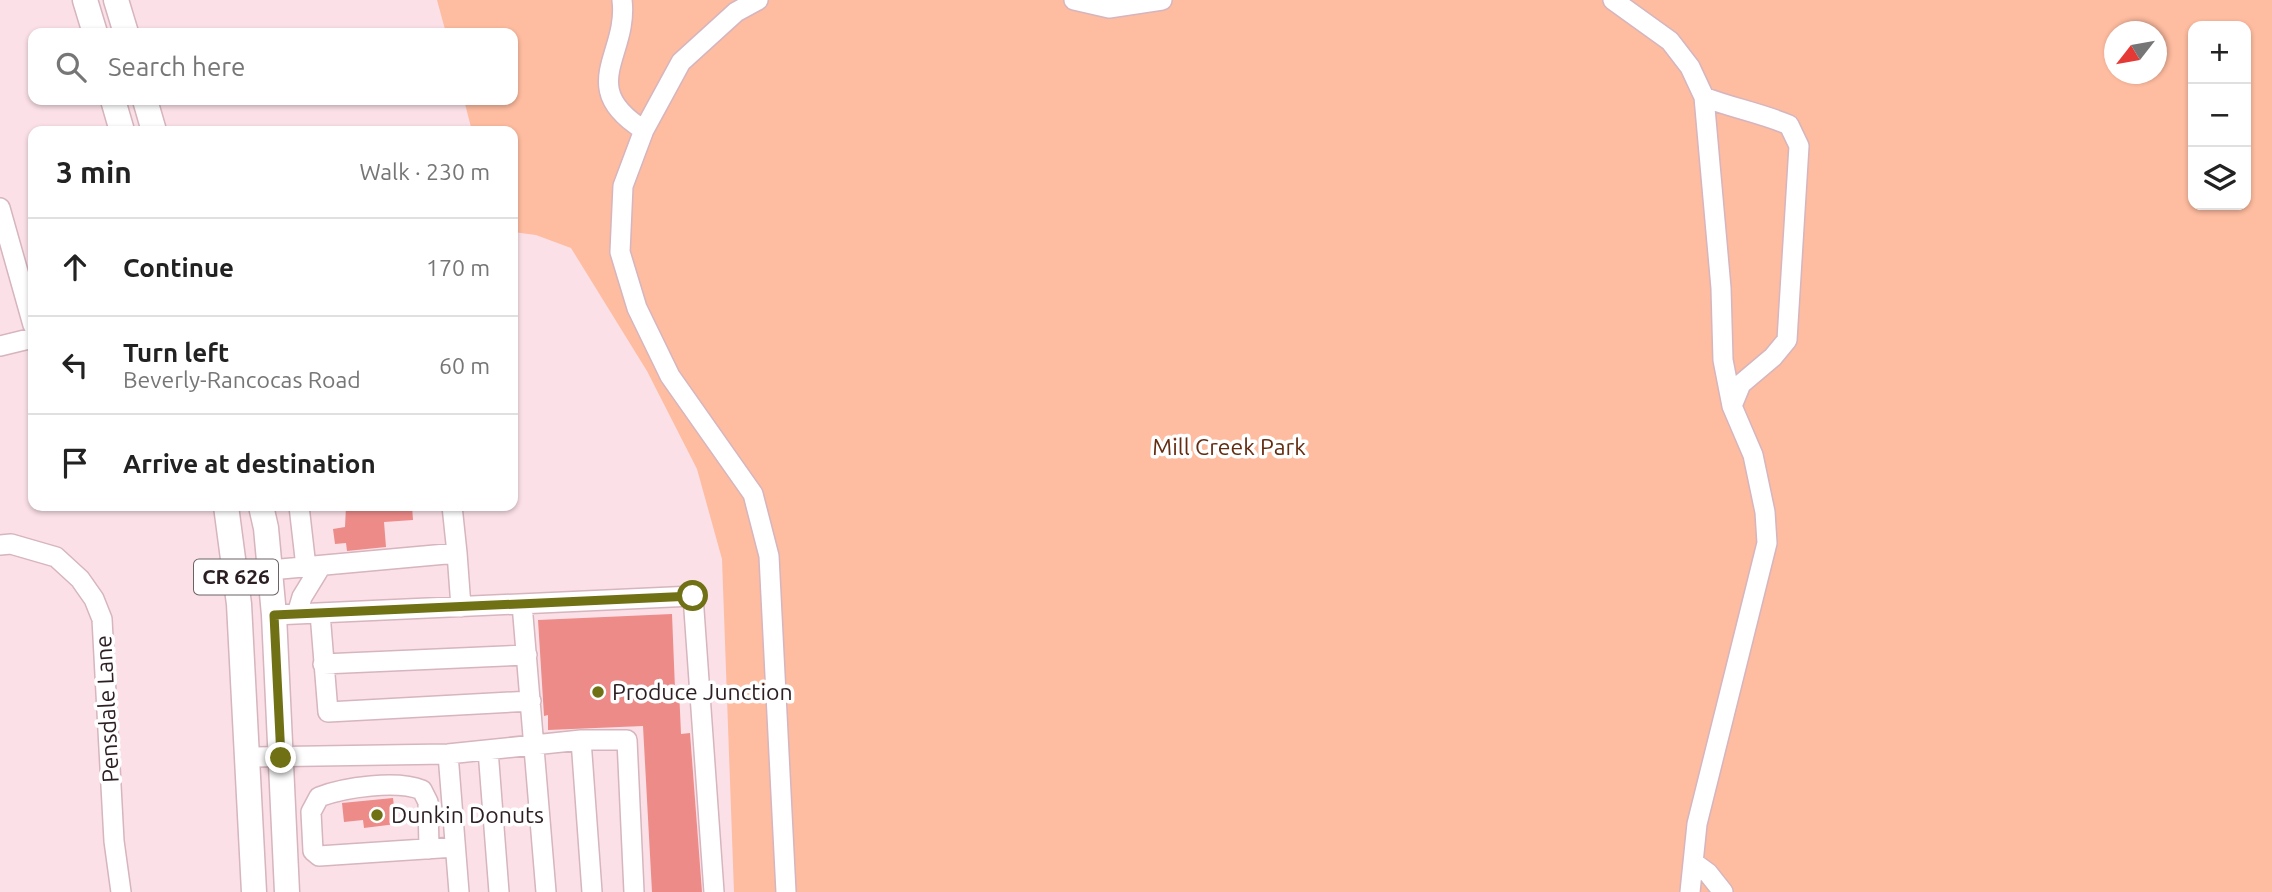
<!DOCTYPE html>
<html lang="en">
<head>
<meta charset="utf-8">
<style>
  :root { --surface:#fff; --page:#f2f2f2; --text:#222; --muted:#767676; --line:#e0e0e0 }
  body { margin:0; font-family:Ubuntu,sans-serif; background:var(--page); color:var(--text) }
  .controls { position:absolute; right:21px; top:21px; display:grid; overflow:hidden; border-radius:14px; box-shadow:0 2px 5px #0004 }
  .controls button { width:63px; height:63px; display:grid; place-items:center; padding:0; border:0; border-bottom:2px solid var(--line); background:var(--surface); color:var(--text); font:35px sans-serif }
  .compass { position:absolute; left:2104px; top:21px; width:63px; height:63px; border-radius:50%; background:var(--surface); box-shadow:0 2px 5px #0004; rotate:239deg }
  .stop { position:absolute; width:21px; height:21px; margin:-16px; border:5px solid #707115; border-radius:50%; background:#fff }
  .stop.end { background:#707115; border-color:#fff; box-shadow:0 2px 7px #0008 }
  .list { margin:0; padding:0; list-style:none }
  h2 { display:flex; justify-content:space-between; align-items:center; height:91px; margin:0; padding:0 28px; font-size:30px }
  h2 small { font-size:23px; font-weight:400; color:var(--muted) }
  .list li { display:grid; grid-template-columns:46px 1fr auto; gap:21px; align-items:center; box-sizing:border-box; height:98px; padding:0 28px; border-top:2px solid var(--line) }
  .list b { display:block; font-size:26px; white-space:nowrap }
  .list p { margin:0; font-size:23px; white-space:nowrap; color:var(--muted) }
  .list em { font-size:23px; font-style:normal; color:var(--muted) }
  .icon { flex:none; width:38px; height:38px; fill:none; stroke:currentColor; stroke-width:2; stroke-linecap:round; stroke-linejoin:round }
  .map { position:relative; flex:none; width:2272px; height:892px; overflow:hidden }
  .search { position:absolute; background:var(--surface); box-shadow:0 2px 5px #0004; left:28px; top:28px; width:490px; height:77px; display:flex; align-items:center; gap:18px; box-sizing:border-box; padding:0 24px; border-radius:14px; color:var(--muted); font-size:26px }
  .panel { position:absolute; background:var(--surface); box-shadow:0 2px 5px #0004; left:28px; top:126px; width:490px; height:385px; border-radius:14px }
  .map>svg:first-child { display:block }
</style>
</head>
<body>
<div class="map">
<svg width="2272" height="892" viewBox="0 0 2272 892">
  <rect width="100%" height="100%" fill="#fbe0e7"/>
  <path fill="#febca0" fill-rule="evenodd" d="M437 0H2272V892H734L722 559 697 469 647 371 571 248 536 235 513 232V131H472L464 100H513V33H446ZM2193 26H2246V205H2193ZM2114 32H2156V74H2114Z"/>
  <path fill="#ed8b89" d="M346 506H412L413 520 384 522 386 547 347 551 346 543 335 544 333 529 345 527Z
    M672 614 675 689H679L681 734 690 733 702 892H652L643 726 548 730V715L544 716 538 620Z
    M393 798 396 824 364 828 363 820 344 822 342 803Z"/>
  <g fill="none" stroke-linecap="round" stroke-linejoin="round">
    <g stroke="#d6b5be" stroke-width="22">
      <path id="minor" d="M622 0C629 55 575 87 644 130
        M758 0 736 12 681 62 644 130 623 186 620 252 637 308 670 376 753 494 769 556 786 892
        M1074 0 1109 8 1162 0
        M1613 0 1670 41 1690 67 1704 97 1721 288 1723 360 1732 406 1753 455 1765 512 1767 543 1697 824 1690 892
        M1704 97C1732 108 1761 113 1789 125L1799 146 1787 340 1773 357 1741 384 1732 406
        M0 208 33 325
        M0 346 33 338
        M299 506 306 567
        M452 506 457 553
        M0 545 11 544 56 557 80 579 94 599 102 619 114 841 121 892
        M270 570 457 553 461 607
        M522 604 546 892
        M320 613 328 712 531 701
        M297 614 302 597 321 566
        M274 615 693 596 714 892
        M323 664 527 655
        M581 740H627L634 892
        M488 750 499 892
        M448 754 459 892
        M247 757 448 754 581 740 592 892
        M429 849 428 802 422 790C397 780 345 787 319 797L311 812 313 851 319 856 455 847
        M1693 862 1708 873 1723 892"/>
    </g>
    <g stroke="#d6b5be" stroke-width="27">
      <path id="major" d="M85 0 95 33
        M116 0 126 33
        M113 100 122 131
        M145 100 154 131
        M226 506 239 604 254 892
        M261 506 266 528 274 615 287 892"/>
    </g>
    <use href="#minor" stroke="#fff" stroke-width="19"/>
    <use href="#major" stroke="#fff" stroke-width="24"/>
  </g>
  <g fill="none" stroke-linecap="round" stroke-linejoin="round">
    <path stroke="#707115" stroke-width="9" d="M281 758 274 615 693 596"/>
  </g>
  <g fill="#707115" stroke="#fff" stroke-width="2.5">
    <circle cx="598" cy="692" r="7"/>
    <circle cx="377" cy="815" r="7"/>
  </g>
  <g text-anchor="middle" stroke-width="7" stroke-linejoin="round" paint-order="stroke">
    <rect fill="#fff" stroke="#6b6265" stroke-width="2" x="194" y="559.5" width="84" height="35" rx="5"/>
    <g font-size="21" font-weight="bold" fill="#2c1f23">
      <text x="236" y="584">CR 626</text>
    </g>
    <g font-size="23" fill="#642c11" stroke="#fff">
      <text x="1229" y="455">Mill Creek Park</text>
    </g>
    <g font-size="23" fill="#2c1f23" stroke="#fff" text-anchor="start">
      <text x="612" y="700">Produce Junction</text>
      <text x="391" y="823">Dunkin Donuts</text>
    </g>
    <g font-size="23" fill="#2c1f23" stroke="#fff">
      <text transform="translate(107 709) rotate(-93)" y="8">Pensdale Lane</text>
    </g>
  </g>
</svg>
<div class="controls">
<button>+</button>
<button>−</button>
<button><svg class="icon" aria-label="layers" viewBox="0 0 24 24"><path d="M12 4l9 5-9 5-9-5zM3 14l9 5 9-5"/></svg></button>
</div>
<svg class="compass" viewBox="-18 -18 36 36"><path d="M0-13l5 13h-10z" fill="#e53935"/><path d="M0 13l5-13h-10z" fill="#767676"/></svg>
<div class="stop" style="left:693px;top:596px"></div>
<div class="stop end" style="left:281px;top:758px"></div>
<div class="search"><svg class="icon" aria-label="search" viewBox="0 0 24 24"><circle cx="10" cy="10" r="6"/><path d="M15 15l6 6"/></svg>Search here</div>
<section class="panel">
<h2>3 min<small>Walk · 230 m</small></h2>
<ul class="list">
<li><svg class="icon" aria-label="ahead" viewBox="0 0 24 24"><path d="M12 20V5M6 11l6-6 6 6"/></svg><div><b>Continue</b></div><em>170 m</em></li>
<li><svg class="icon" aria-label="left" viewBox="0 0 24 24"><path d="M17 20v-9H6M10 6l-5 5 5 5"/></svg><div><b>Turn left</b><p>Beverly-Rancocas Road</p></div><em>60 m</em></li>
<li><svg class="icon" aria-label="arrive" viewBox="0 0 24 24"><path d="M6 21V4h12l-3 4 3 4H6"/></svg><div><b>Arrive at destination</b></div></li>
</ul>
</section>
</div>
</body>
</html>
